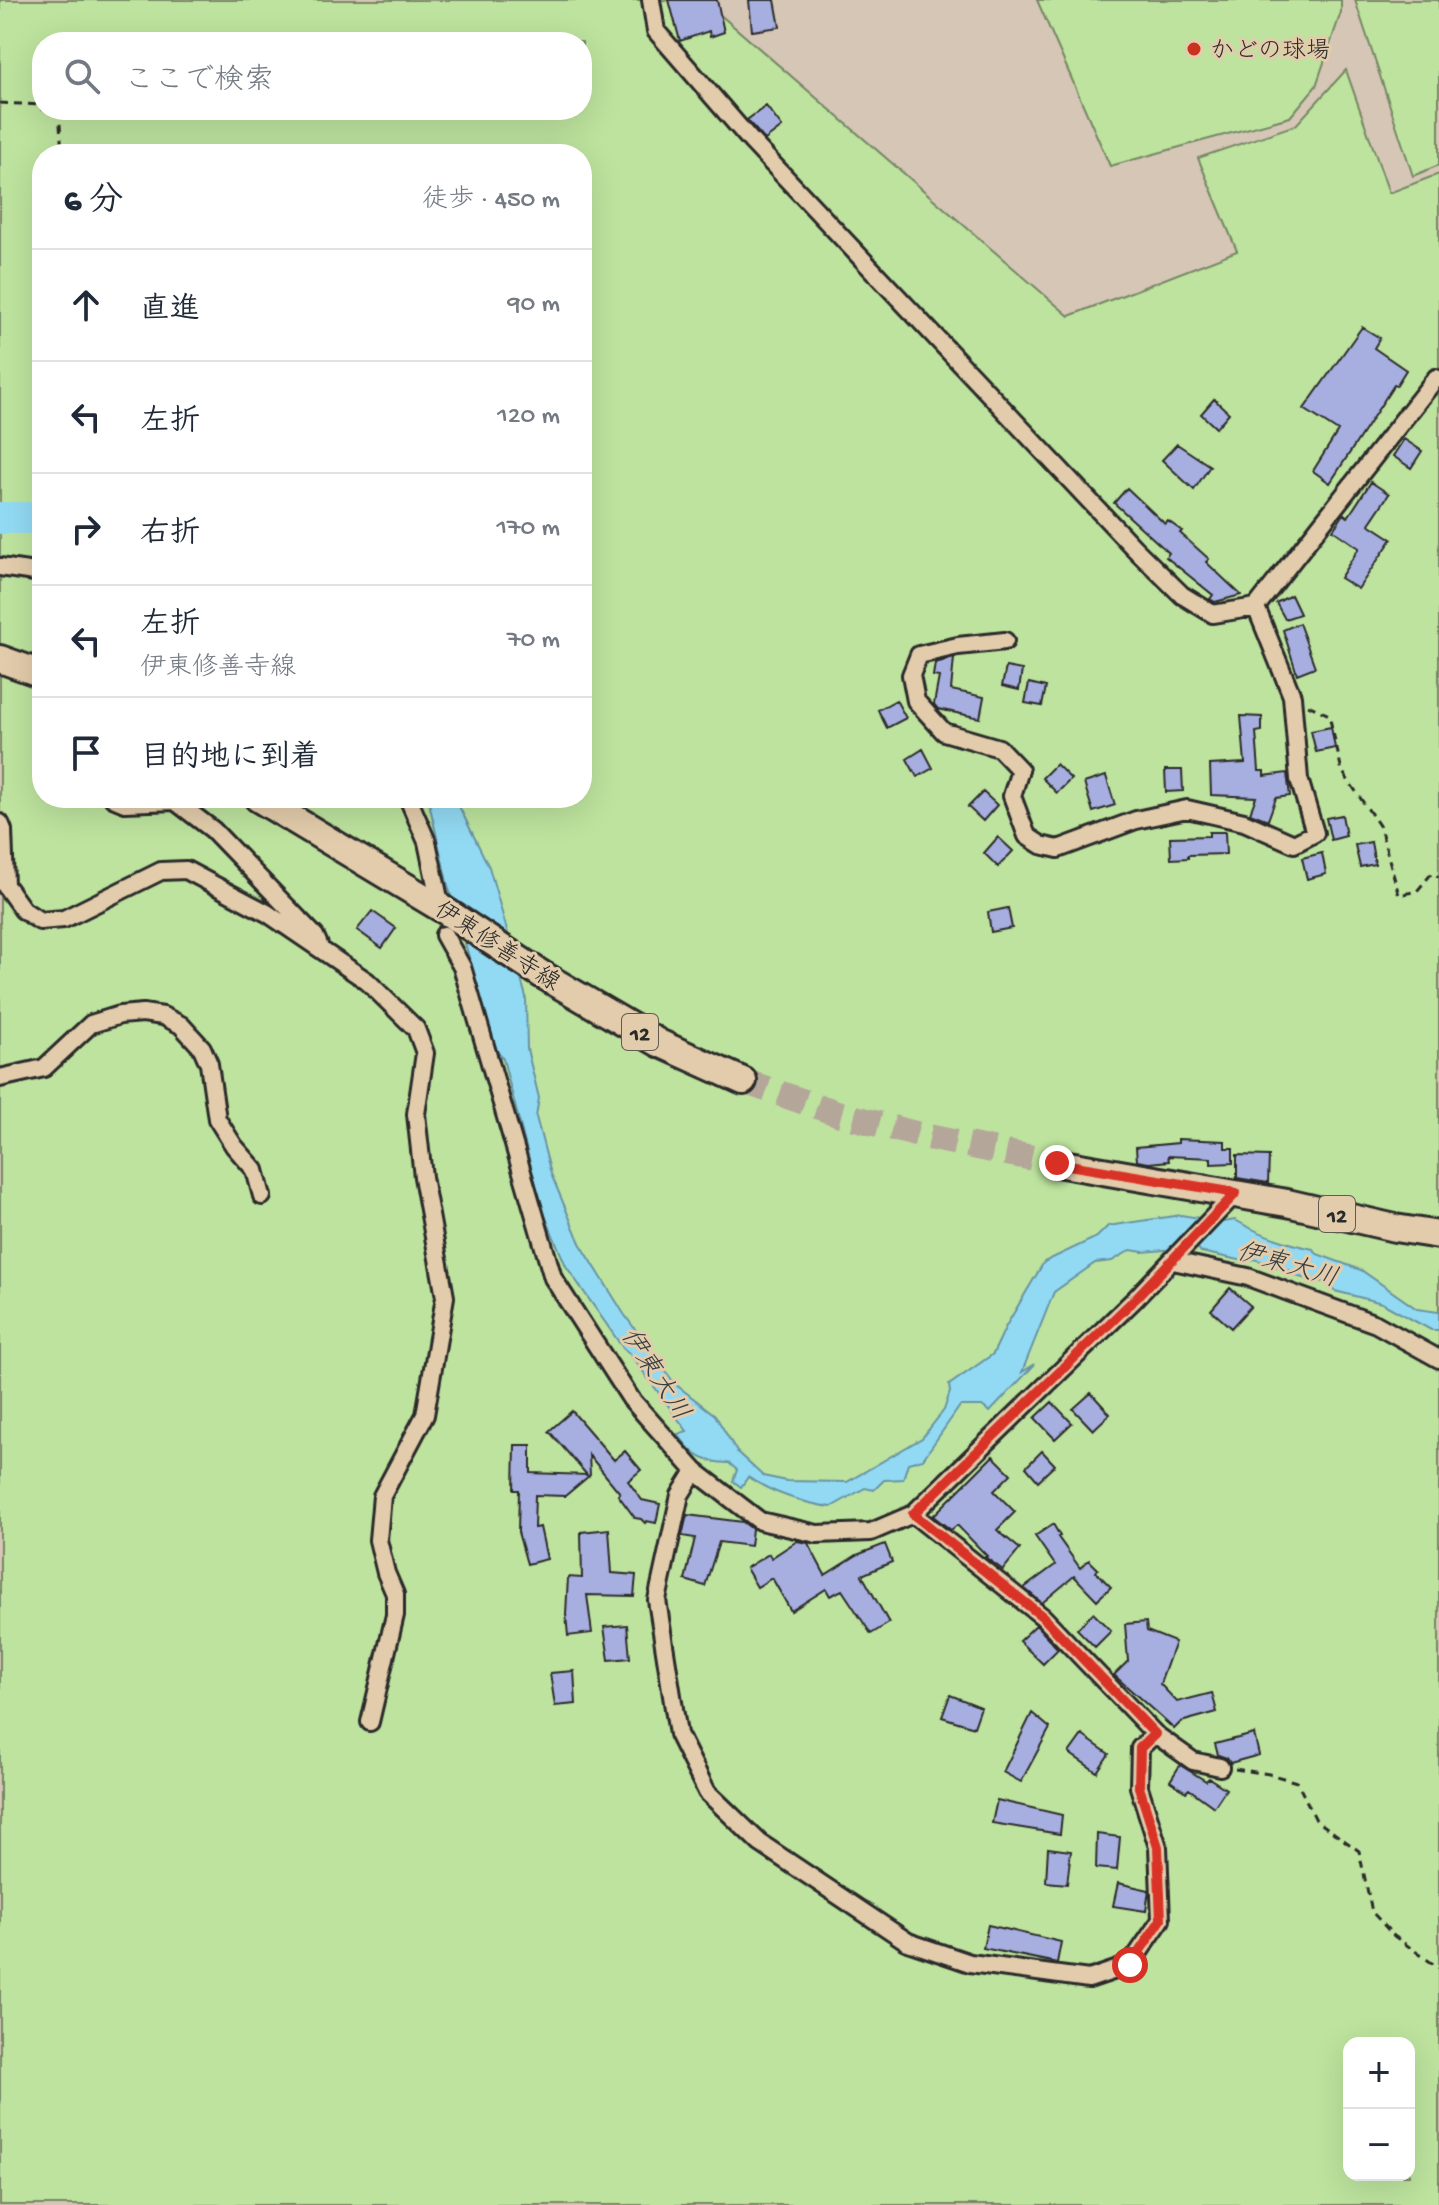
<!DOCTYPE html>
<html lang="ja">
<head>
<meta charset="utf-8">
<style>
  :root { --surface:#fff; --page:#f6f6f7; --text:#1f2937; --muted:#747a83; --line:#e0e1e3 }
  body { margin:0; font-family:"Gochi Hand","Klee One",sans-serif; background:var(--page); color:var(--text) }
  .controls { position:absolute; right:24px; bottom:24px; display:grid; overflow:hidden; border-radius:16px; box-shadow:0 8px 32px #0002 }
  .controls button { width:72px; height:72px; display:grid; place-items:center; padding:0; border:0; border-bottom:2px solid var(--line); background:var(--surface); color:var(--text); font:40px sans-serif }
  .stop { position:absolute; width:24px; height:24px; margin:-18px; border:6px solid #d93025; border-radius:50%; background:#fff }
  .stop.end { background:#d93025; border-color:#fff; box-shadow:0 2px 8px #0008 }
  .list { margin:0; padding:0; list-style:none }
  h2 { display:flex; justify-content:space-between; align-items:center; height:104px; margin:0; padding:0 32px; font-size:34px }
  h2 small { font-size:26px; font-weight:400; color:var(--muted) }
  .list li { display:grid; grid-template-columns:52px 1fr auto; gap:24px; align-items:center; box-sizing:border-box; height:112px; padding:0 32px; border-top:2px solid var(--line) }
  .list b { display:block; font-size:30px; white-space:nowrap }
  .list p { margin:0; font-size:26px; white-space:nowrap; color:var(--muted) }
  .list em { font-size:26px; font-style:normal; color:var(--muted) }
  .icon { flex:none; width:44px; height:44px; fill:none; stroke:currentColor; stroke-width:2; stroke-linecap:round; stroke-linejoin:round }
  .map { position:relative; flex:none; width:1439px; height:2205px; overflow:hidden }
  .search { position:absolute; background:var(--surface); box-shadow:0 8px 32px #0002; left:32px; top:32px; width:560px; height:88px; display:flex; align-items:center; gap:20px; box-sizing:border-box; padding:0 28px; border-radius:32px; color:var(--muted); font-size:30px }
  .panel { position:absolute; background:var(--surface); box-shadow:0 8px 32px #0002; left:32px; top:144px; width:560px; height:664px; border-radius:32px }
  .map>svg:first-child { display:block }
</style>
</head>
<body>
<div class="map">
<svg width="1439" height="2205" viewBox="0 0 1439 2205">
  <rect width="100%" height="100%" fill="#d6c6b6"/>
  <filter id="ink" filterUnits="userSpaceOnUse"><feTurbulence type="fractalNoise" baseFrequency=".0125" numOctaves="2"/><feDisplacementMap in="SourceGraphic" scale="16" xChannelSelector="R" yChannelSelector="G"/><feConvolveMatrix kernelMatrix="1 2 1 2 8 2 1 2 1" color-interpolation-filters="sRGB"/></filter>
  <g filter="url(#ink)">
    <path fill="#bde39e" stroke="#748764" stroke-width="2" fill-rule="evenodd" d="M0 0H703L1069 316 1237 251 1198 158 1296 125 1346 70 1389 193 1439 174V2205H0ZM42 42H582V110H42ZM42 154H582V798H42ZM1349 2043H1409V2175H1349Z
      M1037 0H1341V12L1316 86 1290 117 1110 166Z
      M1355 0H1439V165L1413 176Z"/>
    <path fill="#92daf3" stroke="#6994a3" stroke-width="2" d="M428 798H455L489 867 526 997 527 1049 539 1098 536 1117 551 1174 580 1243 624 1314 675 1384 715 1415 737 1452 763 1476 787 1481 847 1482 922 1438 944 1410 950 1392 949 1385 993 1354 1006 1326 1044 1262 1097 1237 1108 1226 1181 1215 1224 1222 1235 1220C1261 1235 1284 1243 1313 1249L1317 1254 1361 1270 1417 1309 1439 1312V1330H1431L1382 1303 1335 1291 1329 1283 1299 1277 1291 1271 1254 1259 1244 1261 1201 1252 1197 1247 1143 1252 1131 1250 1112 1261 1095 1263 1054 1292 1022 1372 1035 1364 990 1412 982 1406H960L923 1459 908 1463 903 1479 884 1480 874 1490 865 1488 831 1507C805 1504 770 1492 748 1477L741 1487 733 1481 737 1470 729 1463C703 1463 692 1455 678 1434L687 1431 630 1354 623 1348 566 1266 542 1209 503 1059 496 1049 447 882Z"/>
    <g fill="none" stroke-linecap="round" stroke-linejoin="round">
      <path stroke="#92daf3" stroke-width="32" d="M0 518H42"/>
    </g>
    <path fill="#a7afe0" stroke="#2b2b2b" stroke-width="2" d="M669 0H717L724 32 710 37 709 31 680 41Z
      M749 0H775L780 27 752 31Z
      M766 106 782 127 765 140 747 120Z
      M1362 327 1380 338 1374 348 1406 370 1396 386 1394 385 1330 483 1313 471 1338 431 1304 409Z
      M1214 399 1229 413 1216 428 1201 414Z
      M1404 439 1422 451 1411 468 1393 456Z
      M1177 444 1210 466 1194 490 1162 460Z
      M1371 482 1389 494 1369 524 1392 539 1358 589 1340 578 1359 548 1333 530 1344 514 1348 517Z
      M1127 488 1165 524 1168 521 1182 531 1180 533 1209 559 1206 562 1241 595 1215 602 1210 599 1213 595 1166 557 1169 553 1114 503Z
      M1291 595 1300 614 1285 619 1276 603Z
      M1299 623 1315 667 1297 674 1283 630Z
      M954 658 951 690 984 697 980 718 938 709 934 704 939 677 933 676 935 663Z
      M1006 667 1022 670 1019 690 1002 686Z
      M1029 683 1046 687 1042 706 1025 703Z
      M896 700 906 718 887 728 878 710Z
      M1241 716 1262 717V731L1256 732 1259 771H1264V776L1287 773 1290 796 1276 798 1268 820 1250 813 1256 797 1211 795 1210 765 1245 763Z
      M1331 727 1335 748 1316 752 1311 731Z
      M923 749 933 768 917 777 907 759Z
      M1056 764 1071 779 1057 793 1042 778Z
      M1165 770H1182L1183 791 1166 792Z
      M1106 776 1115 805 1093 812 1084 783Z
      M983 792 997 805 983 821 968 807Z
      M1342 815 1346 836 1331 840 1326 818Z
      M1209 832H1225L1226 854 1188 855V858L1171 859 1170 837 1209 836Z
      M998 837 1013 851 998 867 984 853Z
      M1371 842 1375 864 1360 867 1355 845Z
      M1322 853 1326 874 1307 879 1302 858Z
      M1008 908 1012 928 991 932 988 912Z
      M372 911 396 928 382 948 357 930Z
      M1178 1139 1225 1141V1148H1233V1163L1211 1164V1158L1168 1156 1169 1161 1149 1163 1137 1161 1136 1147 1178 1143Z
      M1237 1155 1269 1156 1268 1183 1237 1178Z
      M1230 1288 1251 1306 1231 1328 1211 1310Z
      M1091 1393 1110 1414 1093 1430 1073 1409Z
      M1052 1402 1072 1423 1055 1439 1035 1418Z
      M572 1411 614 1460 625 1451 641 1470 628 1481 642 1500 660 1504 656 1523 647 1521 645 1523 641 1519 635 1518 618 1495 620 1493 589 1455 590 1475 565 1496 535 1495 534 1528 540 1527 547 1559 527 1564 518 1532 519 1490H514L515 1445H531V1473L587 1475 549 1431Z
      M1042 1451 1055 1465 1038 1481 1026 1467Z
      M993 1456 1011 1474 994 1491 1015 1512 997 1530 1020 1549 1003 1570 985 1557 987 1556 957 1525 951 1530 933 1516Z
      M687 1515 743 1522 752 1529 750 1546 719 1542 705 1586 685 1580 695 1538 682 1536Z
      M1053 1524 1060 1536 1058 1537 1080 1568 1089 1560 1098 1569 1096 1572 1111 1587 1097 1600 1074 1576 1042 1603 1024 1588 1055 1565 1035 1536Z
      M609 1529 612 1573 636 1575 634 1596 587 1595 592 1633 568 1636 566 1614 568 1577 582 1578 581 1532Z
      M797 1541 808 1543 825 1575 857 1555 885 1544 892 1562 862 1575 889 1623 871 1634 842 1590 830 1596 826 1589 791 1611 772 1578 757 1587 746 1568 769 1554 771 1558Z
      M1093 1613 1111 1631 1095 1647 1077 1629Z
      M1146 1622 1147 1631 1175 1642 1160 1684 1177 1702 1212 1693 1217 1712 1181 1722 1174 1729 1114 1675 1128 1661 1125 1624Z
      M627 1625 630 1658 609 1660 604 1627Z
      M1036 1625 1058 1649 1043 1664 1019 1641Z
      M574 1671 576 1704 555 1706 550 1673Z
      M950 1695 981 1707 974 1727 942 1717Z
      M1032 1713 1050 1728 1021 1782 1003 1772Z
      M1254 1734 1259 1755 1230 1763 1227 1758 1218 1755 1215 1744Z
      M1082 1735 1109 1754 1097 1772 1069 1753Z
      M1180 1765 1206 1781 1209 1778 1226 1789 1214 1807 1189 1789 1186 1792 1170 1781Z
      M997 1800 1062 1815 1060 1834 992 1823Z
      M1097 1834 1120 1837 1117 1870 1096 1868Z
      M1048 1848 1071 1851 1067 1884 1046 1882Z
      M1118 1883 1149 1890 1146 1911 1113 1906Z
      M988 1925 1061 1942 1057 1963 983 1948Z"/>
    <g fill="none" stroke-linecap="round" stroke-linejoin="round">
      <path stroke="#b4a79a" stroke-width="26" stroke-dasharray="26 13" stroke-linecap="butt" d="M743 1081 840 1114 923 1136 1057 1163"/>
      <g stroke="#2b2b2b" stroke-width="22">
        <path id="street" d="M651 0 656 31 752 142 1134 548 1182 595 1213 614 1256 607 1292 696 1299 779 1315 833 1294 844 1244 822 1187 809 1136 820 1058 849 1041 845 1027 836 1012 796 1020 770 999 748 944 732 916 701 911 675 919 655 958 646 1005 641
          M0 567 42 573
          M1256 607 1436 378
          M113 798 125 803 175 801 213 830 315 936 319 945
          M408 798 427 842 441 908
          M0 823 3 830 5 885 23 910 40 921 64 919 161 871 186 870 267 913 367 981 416 1029 425 1053 416 1114 423 1177 445 1297 425 1415 382 1496 378 1540 386 1573 395 1594V1615L370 1722
          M444 935 462 967 553 1278 631 1399 695 1471 760 1521 817 1534 871 1532 913 1514 1135 1299 1236 1193
          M0 1078 44 1068 91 1024 120 1015 143 1013 163 1016 181 1025 202 1048 209 1064 217 1119 234 1146 255 1170 262 1196
          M1173 1261 1248 1277 1291 1293 1376 1324 1439 1359
          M695 1471 680 1495 657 1600 678 1734 707 1792 760 1843 908 1942 970 1963 1089 1979 1130 1965 1161 1920 1158 1847 1139 1787 1140 1748 1155 1734
          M913 1514 1043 1617 1155 1734 1193 1761 1220 1767"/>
      </g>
      <g stroke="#2b2b2b" stroke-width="32">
        <path id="primary" d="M0 659 42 674
          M258 798 441 908 541 974 659 1043 743 1081
          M1057 1163 1287 1203 1395 1228 1439 1235"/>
      </g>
      <path stroke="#2b2b2b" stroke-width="3" stroke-dasharray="8 6" stroke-linecap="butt" d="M0 103 42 105
        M59 110 62 154
        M1308 705 1329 715 1342 771 1380 827 1399 895 1417 891 1432 873 1439 877
        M1235 1769 1269 1774 1297 1782 1316 1820 1359 1851 1372 1912 1394 1936 1439 1968"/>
      <use href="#street" stroke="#e2ccab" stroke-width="16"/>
      <use href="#primary" stroke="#e2ccab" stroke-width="26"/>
    </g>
  </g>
  <g fill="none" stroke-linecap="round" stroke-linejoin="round" filter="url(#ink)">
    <path stroke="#d93025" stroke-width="10" d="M1057 1163 1236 1193 1135 1299 913 1514 1043 1617 1155 1734 1140 1748 1139 1787 1158 1847 1161 1920 1130 1965"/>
  </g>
  <circle fill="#c8321e" stroke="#e2ccab" stroke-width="3" cx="1194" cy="49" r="8"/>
  <g text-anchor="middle" stroke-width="6" stroke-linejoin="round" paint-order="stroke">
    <g fill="#e2ccab" stroke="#625b51" stroke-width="2">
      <rect x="622" y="1014" width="36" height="36" rx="6"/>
      <rect x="1319" y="1196" width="36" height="36" rx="6"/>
    </g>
    <g font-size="22" font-weight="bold" fill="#2b2b2b">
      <text x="640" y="1040">12</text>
      <text x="1337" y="1222">12</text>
    </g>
    <g font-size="24" fill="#2b2b2b" stroke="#e2ccab" text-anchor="start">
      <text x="1210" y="57">かどの球場</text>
    </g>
    <g font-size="24" fill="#2b2b2b" stroke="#e2ccab">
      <text transform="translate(498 945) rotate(33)" y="8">伊東修善寺線</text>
    </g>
    <g font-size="26" font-style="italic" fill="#353c3f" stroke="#e2ccab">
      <text transform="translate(1288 1263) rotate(16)" y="9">伊東大川</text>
      <text transform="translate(657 1373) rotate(57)" y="9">伊東大川</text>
    </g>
  </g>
</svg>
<div class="controls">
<button>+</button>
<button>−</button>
</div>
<div class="stop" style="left:1130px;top:1965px"></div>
<div class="stop end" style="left:1057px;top:1163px"></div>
<div class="search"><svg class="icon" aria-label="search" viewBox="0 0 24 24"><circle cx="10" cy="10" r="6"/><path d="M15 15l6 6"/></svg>ここで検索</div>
<section class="panel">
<h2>6 分<small>徒歩 · 450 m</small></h2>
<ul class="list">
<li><svg class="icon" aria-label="ahead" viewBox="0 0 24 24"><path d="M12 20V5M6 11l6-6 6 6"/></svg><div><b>直進</b></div><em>90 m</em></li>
<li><svg class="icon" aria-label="left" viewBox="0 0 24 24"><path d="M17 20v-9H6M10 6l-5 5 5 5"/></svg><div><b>左折</b></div><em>120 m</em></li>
<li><svg class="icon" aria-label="right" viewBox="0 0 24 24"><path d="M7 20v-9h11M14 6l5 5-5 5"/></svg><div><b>右折</b></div><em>170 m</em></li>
<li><svg class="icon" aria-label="left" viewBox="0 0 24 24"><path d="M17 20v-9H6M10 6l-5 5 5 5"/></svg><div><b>左折</b><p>伊東修善寺線</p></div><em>70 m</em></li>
<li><svg class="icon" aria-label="arrive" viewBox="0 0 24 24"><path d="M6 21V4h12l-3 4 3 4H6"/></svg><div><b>目的地に到着</b></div></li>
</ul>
</section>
</div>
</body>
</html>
